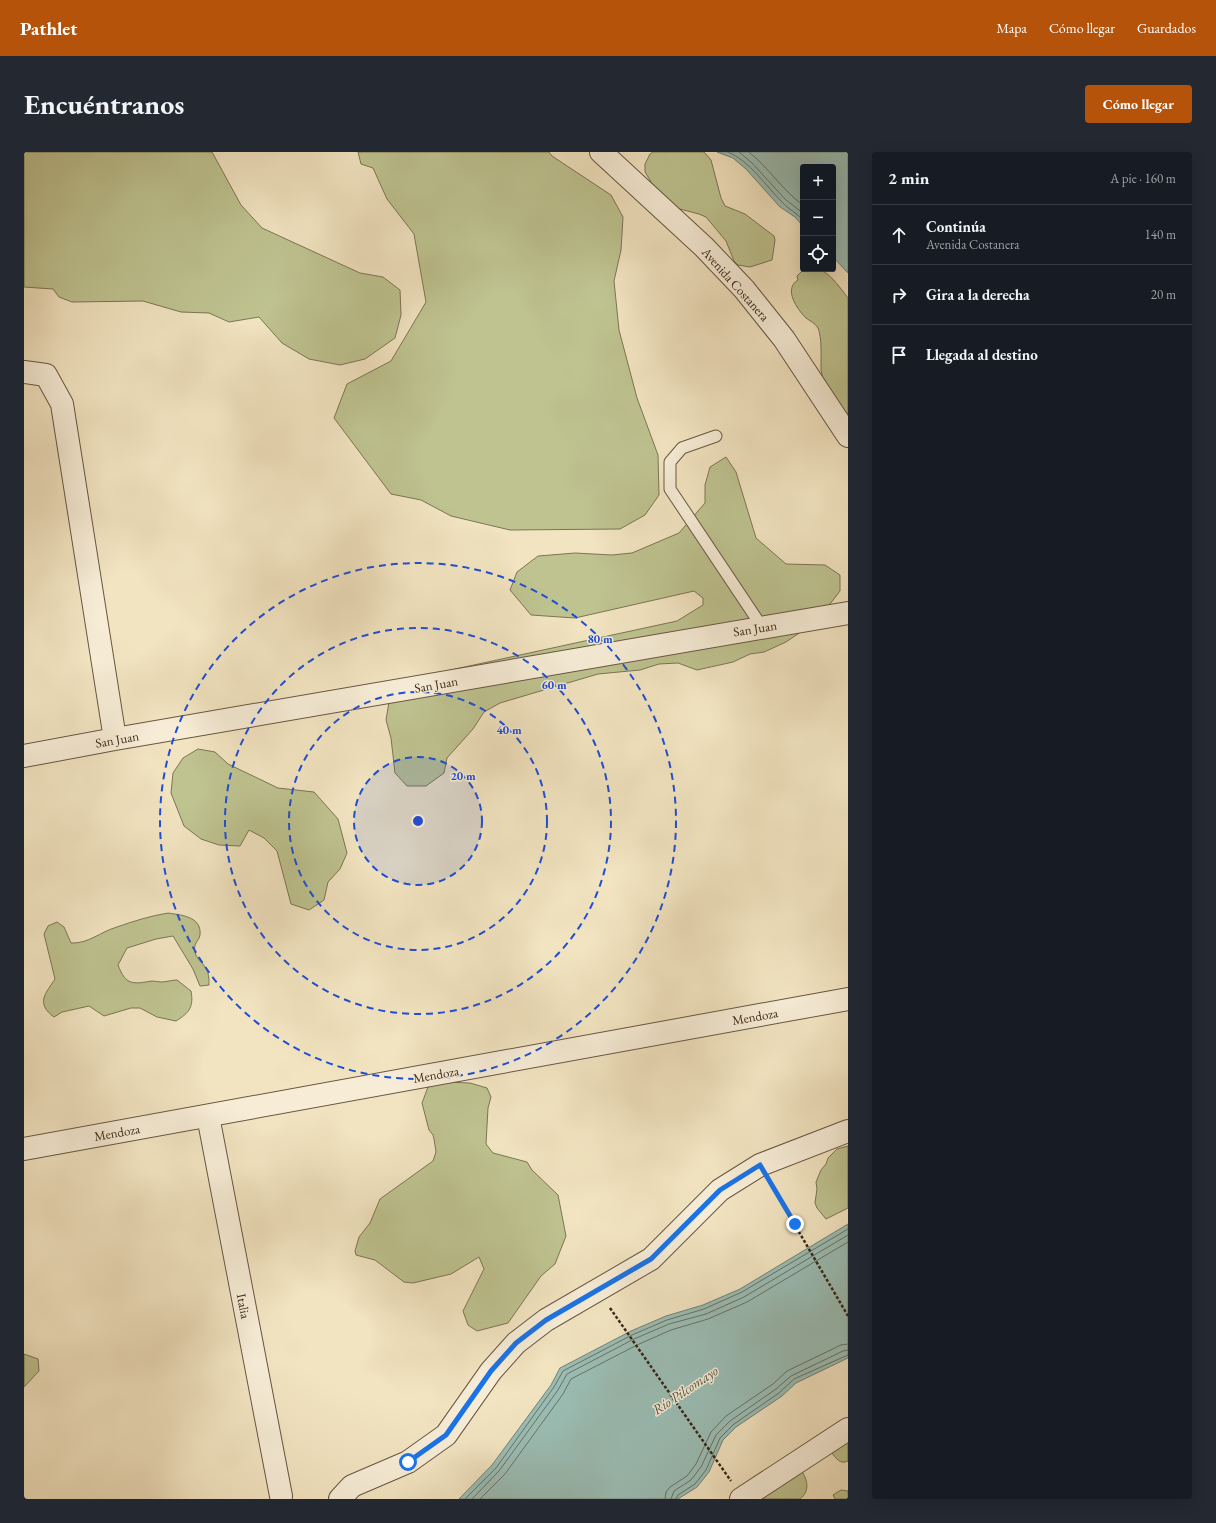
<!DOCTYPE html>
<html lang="es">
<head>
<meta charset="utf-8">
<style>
  :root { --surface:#171b24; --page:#242831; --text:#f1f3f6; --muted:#9ea1a6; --line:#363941; --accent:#b45309 }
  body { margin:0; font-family:"EB Garamond",serif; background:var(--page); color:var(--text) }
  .controls { position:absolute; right:12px; top:12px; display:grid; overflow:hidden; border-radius:4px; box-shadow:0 4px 16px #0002 }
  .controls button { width:36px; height:36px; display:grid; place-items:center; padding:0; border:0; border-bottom:1px solid var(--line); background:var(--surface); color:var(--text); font:20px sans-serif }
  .stop { position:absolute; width:12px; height:12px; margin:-9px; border:3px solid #1a73e8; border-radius:50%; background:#fff }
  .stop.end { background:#1a73e8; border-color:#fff; box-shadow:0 1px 4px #0008 }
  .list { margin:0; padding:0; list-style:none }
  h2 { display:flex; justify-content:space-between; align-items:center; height:52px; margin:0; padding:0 16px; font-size:17px }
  h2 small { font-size:13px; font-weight:400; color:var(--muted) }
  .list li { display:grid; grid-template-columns:26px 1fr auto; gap:12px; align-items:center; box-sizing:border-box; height:60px; padding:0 16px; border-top:1px solid var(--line) }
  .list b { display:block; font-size:15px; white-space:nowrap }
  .list p { margin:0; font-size:13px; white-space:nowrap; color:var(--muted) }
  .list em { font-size:13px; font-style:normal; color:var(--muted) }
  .icon { flex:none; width:22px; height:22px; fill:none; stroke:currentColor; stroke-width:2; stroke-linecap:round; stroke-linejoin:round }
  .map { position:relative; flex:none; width:824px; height:1347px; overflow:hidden; border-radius:4px }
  header { display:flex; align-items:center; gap:24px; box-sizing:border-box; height:56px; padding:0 20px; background:var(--accent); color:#fff }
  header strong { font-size:19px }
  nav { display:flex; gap:22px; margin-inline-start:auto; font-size:14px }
  .intro { display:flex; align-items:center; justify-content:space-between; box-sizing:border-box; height:96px; padding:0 24px }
  h1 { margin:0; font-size:28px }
  .button { padding:10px 18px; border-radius:4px; background:var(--accent); color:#fff; font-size:14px; font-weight:700 }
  main { display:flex; gap:24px; padding:0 24px }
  aside { flex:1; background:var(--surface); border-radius:4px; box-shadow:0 4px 16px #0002 }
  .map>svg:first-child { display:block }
</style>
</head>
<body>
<header>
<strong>Pathlet</strong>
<nav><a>Mapa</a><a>Cómo llegar</a><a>Guardados</a></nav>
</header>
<div class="intro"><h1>Encuéntranos</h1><a class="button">Cómo llegar</a></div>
<main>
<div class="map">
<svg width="824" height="1347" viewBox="0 0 824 1347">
  <rect width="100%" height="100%" fill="#f2e4c1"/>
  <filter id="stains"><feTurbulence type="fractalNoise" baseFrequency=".005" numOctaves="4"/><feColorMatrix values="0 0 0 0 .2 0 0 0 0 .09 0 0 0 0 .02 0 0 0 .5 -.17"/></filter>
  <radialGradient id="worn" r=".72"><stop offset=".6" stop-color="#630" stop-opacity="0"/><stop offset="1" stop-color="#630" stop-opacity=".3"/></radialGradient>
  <path fill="#bec390" stroke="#7c7554" d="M0 0H188L217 53 238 76 336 121 359 125 376 138 377 163 371 186 341 207 316 213 285 207 258 191 235 165 205 170 185 161 157 160 119 149 48 150 35 145 29 137 0 135Z
    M334 0H525L528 4 587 43 599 65 597 98 590 129 595 178 613 246 634 303 635 343 621 363 596 377 486 378 427 364 397 348 367 342 310 266 323 232 367 209 402 150 390 82 363 47 349 16 337 12Z
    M629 0H680L687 8 697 46 701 54 721 62 750 84 751 88 748 108 726 115 714 113 710 109 702 89 682 65 675 62 648 55 629 33 621 20V12L626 2Z
    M780 117C786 117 794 117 799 119 809 125 817 137 824 146V272C816 260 796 229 797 215 797 204 798 185 794 176 791 171 786 169 782 166 773 157 759 137 774 128L773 124Z
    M702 305 712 320 732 386 762 412 801 413 816 423V439L793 469 762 490 740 500 726 502 709 510 673 518 654 511 635 512 616 518 574 522 476 551 460 560 449 577 423 606 420 621 402 634H383L371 621 367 586 362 568 365 550 413 521 653 469 679 453V446L670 439 551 466 507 463 486 438 493 420 514 404 551 401 588 403 608 401 655 381 681 351V333L686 315Z
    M174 597 191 600 204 612 254 636 290 640 314 667 323 701 316 717 304 730 300 748 285 758 267 752 253 699 240 686 225 678 216 694 195 693 177 687 160 674 147 641 149 621 159 606Z
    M144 761C156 763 178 764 176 783 175 789 169 791 171 800 172 806 178 810 181 815 185 820 185 827 185 833L176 834 169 817 149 784 132 787 103 796 94 813C102 834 109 832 128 829 131 829 134 830 137 830 142 830 148 828 153 828L167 839C170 855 165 861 152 869L133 865 116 856H107L80 864 65 854 38 860 30 865C11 851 22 841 31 827L20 782 24 774 33 770 40 775 47 791C64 792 76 780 93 775 110 769 126 764 144 761Z
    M421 930 446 931 463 936 467 945 464 956 462 992 469 1001 503 1010 508 1018 534 1043 542 1084 531 1112 517 1124 484 1171 453 1179 444 1173 439 1159 460 1117 455 1105 427 1122 389 1131 380 1130 351 1108 332 1103 331 1099 335 1085 346 1071 356 1047 409 1009 412 1000 410 987 409 983 405 978 398 951 404 935Z
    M824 994V1056L802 1067 793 1056 791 1051 793 1037 792 1030 797 1018 802 1012 804 1006 813 997Z
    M0 1202 14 1207 15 1219 0 1235Z
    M824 1273V1309C816 1313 812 1306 807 1300Z
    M777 1318C784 1328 786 1339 776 1347H722Z
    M817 1338 824 1339V1347H811L809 1343Z"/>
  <path fill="#9bbeb5" stroke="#748276" d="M693 0H824V121L809 105V15H779V74L771 65 756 55 722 17 709 6Z
    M824 1072V1206L772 1231 758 1244 712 1275 699 1288 685 1320 673 1335 654 1347H435L468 1313 527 1233 536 1216 607 1179 642 1164 679 1153 716 1137Z"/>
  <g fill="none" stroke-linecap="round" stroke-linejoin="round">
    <path stroke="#6a7266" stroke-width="1" d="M704 0C726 9 741 33 758 50 764 57 773 61 779 68
      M715 0 728 11 762 48 779 61
      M725 0C745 16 758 38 779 53
      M441 1347 472 1316 530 1235 539 1219 608 1183 643 1168 680 1157 718 1140 824 1077
      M448 1347 475 1319 534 1238 543 1222 610 1187 645 1172 682 1162 720 1145 824 1083
      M456 1347 481 1322 539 1242 547 1227 613 1193 647 1178 684 1167 723 1150 824 1090
      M641 1347 642 1340 646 1335 663 1324 672 1312 687 1280 702 1264 749 1232 763 1219 817 1193 824 1192
      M647 1347 650 1339 667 1328 677 1315 692 1283 706 1269 752 1237 767 1224 819 1199 824 1198
      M652 1347 654 1343 671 1332 682 1318 696 1286 710 1272 755 1241 770 1227 824 1203"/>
    <g stroke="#685642" stroke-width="13">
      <path id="service" d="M692 284 658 296 646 310V337L738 475"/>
    </g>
    <g stroke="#685642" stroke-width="24">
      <path id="minor" d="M0 220 22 223 38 252 91 587
        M0 604 91 587 824 461
        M184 964 257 1344
        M0 997 824 847
        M717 1347 824 1277"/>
    </g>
    <g stroke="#685642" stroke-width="24">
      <path id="tertiary" d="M577 0 680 95 720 137 760 187 824 284
        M316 1347 328 1334 384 1310 422 1283 467 1219 492 1191 522 1168 627 1107 696 1038 736 1013 824 979"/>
    </g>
    <path stroke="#3a2717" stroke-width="2.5" stroke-dasharray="3 2" stroke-linecap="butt" d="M747 1032 824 1164
      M586 1156 707 1329"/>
    <use href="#service" stroke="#f7edd7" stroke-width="11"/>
    <use href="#minor" stroke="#f7edd7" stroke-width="22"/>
    <use href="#tertiary" stroke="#f7edd7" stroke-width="22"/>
  </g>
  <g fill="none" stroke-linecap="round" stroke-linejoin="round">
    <path stroke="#1a73e8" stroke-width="5" d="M384 1310 422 1283 467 1219 492 1191 522 1168 627 1107 696 1038 736 1013 771 1072"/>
  </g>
  <circle cx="394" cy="669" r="64" fill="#1d4ed8" fill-opacity=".12"/>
  <g fill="none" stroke="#1d4ed8" stroke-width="2" stroke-dasharray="7 5">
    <circle cx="394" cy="669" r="64"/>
    <circle cx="394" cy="669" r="129"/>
    <circle cx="394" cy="669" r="193"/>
    <circle cx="394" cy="669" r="258"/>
  </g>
  <g text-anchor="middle" stroke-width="3" stroke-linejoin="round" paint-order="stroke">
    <g font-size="13" fill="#3a2717" stroke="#f7edd7">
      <text transform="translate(712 132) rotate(48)" y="5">Avenida Costanera</text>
      <text transform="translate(731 476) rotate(-9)" y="5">San Juan</text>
      <text transform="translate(412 532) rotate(-10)" y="5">San Juan</text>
      <text transform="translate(93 587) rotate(-10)" y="5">San Juan</text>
      <text transform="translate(731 864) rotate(-10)" y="5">Mendoza</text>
      <text transform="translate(412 922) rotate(-10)" y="5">Mendoza</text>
      <text transform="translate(93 980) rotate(-10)" y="5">Mendoza</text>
      <text transform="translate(220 1154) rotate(79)" y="5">Italia</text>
    </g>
    <g font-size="14" font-style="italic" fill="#575446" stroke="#f7edd7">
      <text transform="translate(661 1238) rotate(-34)" y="5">Río Pilcomayo</text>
    </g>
  </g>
  <circle cx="394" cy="669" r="6" fill="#1d4ed8" stroke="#f7edd7" stroke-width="2"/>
  <g font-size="12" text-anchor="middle" font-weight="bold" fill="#1d4ed8" stroke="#f7edd7" stroke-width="3" stroke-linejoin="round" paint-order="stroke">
    <text x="576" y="491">80 m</text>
    <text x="530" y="537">60 m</text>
    <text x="485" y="582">40 m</text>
    <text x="439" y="628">20 m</text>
  </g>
  <rect width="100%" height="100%" filter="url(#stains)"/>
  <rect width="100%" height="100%" fill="url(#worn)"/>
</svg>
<div class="controls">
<button>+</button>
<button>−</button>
<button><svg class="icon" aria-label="locate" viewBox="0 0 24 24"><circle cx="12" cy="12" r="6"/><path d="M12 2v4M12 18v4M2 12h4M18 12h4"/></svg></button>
</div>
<div class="stop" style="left:384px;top:1310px"></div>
<div class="stop end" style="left:771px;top:1072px"></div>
</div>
<aside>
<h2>2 min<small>A pie · 160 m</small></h2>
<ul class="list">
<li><svg class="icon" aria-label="ahead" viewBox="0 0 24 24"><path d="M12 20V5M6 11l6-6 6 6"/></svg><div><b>Continúa</b><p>Avenida Costanera</p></div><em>140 m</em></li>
<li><svg class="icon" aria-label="right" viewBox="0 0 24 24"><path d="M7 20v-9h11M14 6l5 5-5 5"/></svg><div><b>Gira a la derecha</b></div><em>20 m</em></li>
<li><svg class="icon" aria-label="arrive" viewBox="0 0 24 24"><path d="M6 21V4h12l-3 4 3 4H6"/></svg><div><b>Llegada al destino</b></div></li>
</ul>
</aside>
</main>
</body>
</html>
